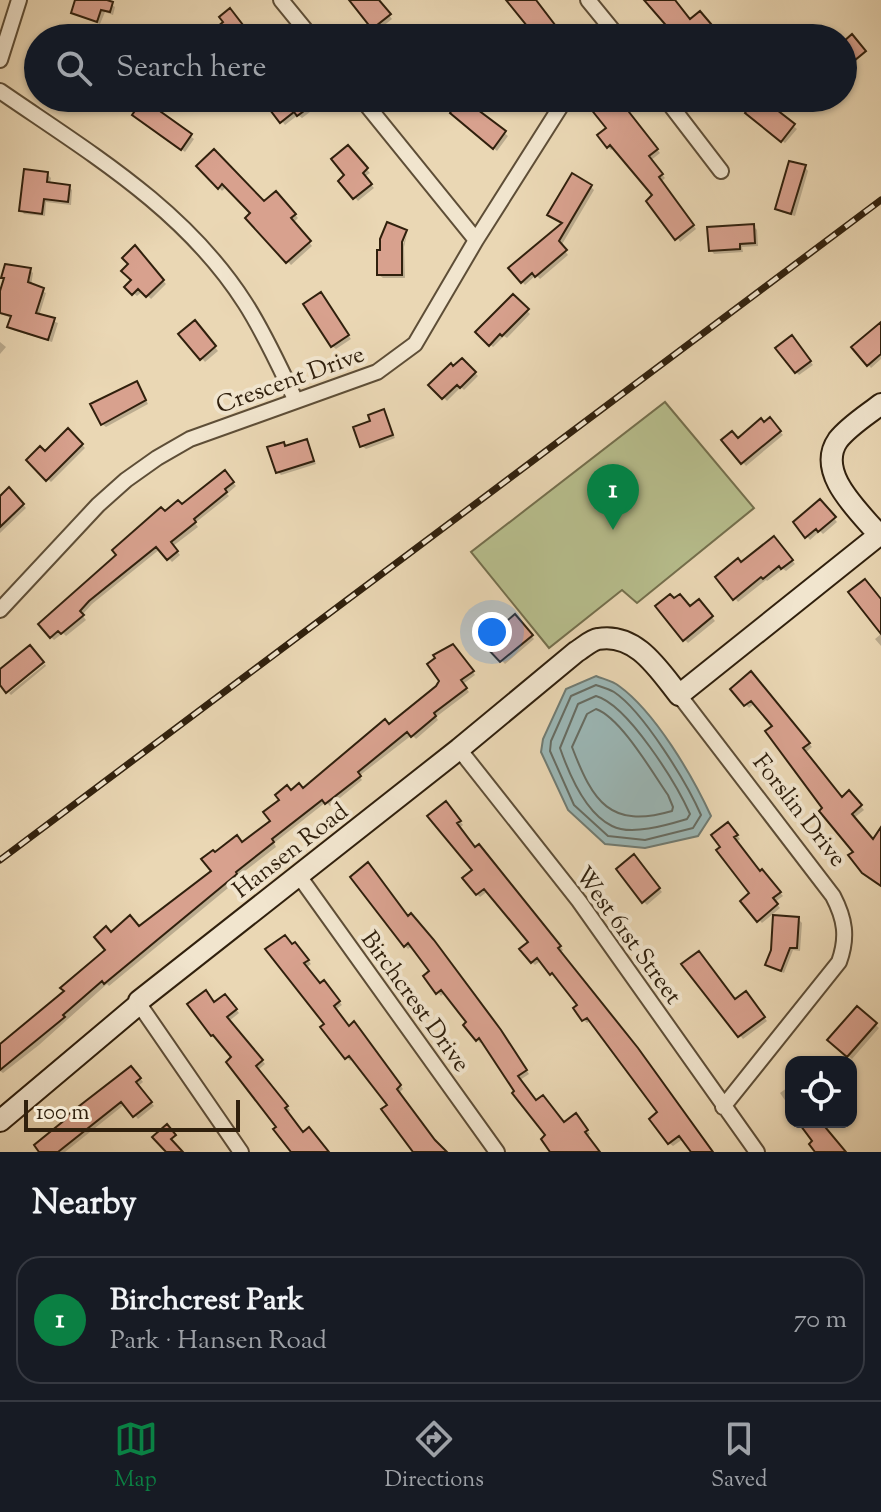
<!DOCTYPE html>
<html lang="en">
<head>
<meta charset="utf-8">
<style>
  :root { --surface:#171b24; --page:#242831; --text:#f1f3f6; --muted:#9ea1a6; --line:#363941; --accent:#0b8043 }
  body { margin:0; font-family:"Sorts Mill Goudy",serif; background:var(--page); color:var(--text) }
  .controls { position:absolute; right:24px; bottom:24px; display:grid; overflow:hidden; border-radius:16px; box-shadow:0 2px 6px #0004 }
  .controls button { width:72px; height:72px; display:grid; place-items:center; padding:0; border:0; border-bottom:2px solid var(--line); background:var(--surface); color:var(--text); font:40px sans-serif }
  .scale { position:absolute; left:24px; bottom:20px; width:216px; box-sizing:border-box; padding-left:8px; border:4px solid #30200d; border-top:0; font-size:22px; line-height:28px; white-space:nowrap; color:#30200d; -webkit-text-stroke:6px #f1e5ce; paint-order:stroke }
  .you { position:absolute; left:492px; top:632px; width:28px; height:28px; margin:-20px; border:6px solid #fff; border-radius:50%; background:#1a73e8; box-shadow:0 0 0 12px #1a73e833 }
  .badge { display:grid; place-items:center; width:52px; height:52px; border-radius:50%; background:var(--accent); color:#fff; font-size:26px; font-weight:700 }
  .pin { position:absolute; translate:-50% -66px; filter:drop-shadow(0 2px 4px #0008) }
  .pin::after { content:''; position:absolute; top:42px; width:28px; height:24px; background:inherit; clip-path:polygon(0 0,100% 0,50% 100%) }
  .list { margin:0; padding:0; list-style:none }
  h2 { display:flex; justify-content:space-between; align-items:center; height:104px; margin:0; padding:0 32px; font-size:34px }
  h2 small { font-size:26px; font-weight:400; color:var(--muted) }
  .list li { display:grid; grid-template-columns:52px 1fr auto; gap:24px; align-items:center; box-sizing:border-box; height:128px; margin:0 16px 16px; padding:0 16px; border:2px solid var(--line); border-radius:24px }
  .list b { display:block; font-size:30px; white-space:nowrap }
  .list p { margin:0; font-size:26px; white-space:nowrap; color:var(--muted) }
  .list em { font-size:26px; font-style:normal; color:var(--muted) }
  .icon { flex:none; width:44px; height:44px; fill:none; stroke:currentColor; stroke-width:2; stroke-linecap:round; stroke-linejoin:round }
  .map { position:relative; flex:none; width:881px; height:1152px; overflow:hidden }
  .search { position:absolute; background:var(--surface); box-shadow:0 2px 6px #0004; left:24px; right:24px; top:24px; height:88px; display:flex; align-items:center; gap:20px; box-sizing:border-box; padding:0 28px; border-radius:44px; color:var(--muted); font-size:30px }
  .sheet { height:248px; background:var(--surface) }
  nav { display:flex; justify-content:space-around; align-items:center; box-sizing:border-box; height:112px; border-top:2px solid var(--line); background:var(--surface); font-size:22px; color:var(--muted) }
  nav a { display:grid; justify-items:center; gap:4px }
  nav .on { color:var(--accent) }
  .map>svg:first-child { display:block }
</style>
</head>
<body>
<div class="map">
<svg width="881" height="1152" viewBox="0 0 881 1152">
  <rect width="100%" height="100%" fill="#ead7b4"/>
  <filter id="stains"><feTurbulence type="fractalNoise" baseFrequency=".0025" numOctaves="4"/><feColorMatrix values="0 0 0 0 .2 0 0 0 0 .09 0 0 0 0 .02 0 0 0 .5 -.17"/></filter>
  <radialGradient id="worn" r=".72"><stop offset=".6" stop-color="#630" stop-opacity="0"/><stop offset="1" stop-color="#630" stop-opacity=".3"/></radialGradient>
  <path fill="#b7be8d" stroke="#746f4d" stroke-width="2" d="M665 402 754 508 637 603 622 590 549 648 471 552Z"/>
  <path fill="#9bb7b6" stroke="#707b72" stroke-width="2" d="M596 676C603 679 613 681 619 686 655 712 692 775 711 816L698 836 645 848 605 844 568 810 541 752 543 739 566 689Z"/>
  <path fill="#0003" d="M77 0H108L107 2 115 7 113 15 105 12 100 24 73 13Z
    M361 0H377L392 19 377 31 356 5Z
    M147 98 168 100 159 113 194 139 185 152 138 118Z
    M264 98H308L312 103 306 108 310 112 302 118 298 115 285 125Z
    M606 98H616L660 153 650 161 665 178 661 182 696 229 680 242 655 196 615 147 611 150 608 147Z
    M471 107 508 136 497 151 453 112 468 110Z
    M751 116 793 126 797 129 785 143Z
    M348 148 370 173 364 177 374 188 358 201 340 181 347 176Z
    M199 166 264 204 276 194 298 218 293 223 312 246 291 265 248 218 253 214 227 186 222 191Z
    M805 167 808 171 795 216 781 212 777 208Z
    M47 174 51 178 50 184 69 187 72 190 71 205 46 202 45 216 24 214 21 210Z
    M591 187 594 190 561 246 568 255 540 279 536 275 525 285 511 269 564 224Z
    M753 226 757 230 758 246 742 247 743 252 714 254 711 250Z
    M407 234 404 247 405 278H383L379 275 400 252Z
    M135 248 166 284 151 299 143 291 137 296 127 287 134 280 131 264Z
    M30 270 33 273 31 286 46 293 39 316 58 323 52 342 13 330 9 327 12 318 0 314V298Z
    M513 297 530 314 507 338 504 336 493 347 478 332Z
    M324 298 351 339 336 349 332 346Z
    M881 324V359L871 368 854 347Z
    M198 326 218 351 205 362 181 334Z
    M795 341 813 365 799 375 796 372Z
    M0 342 6 347 0 354Z
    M462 360 478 376 464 390 461 387 447 401 431 385Z
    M140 387 148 404 106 427 102 424Z
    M383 412 395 438 366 449 362 446Z
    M770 420 783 435 746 466 724 440H738Z
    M68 431 85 448 51 482 28 460 45 454Z
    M306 441 316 464 281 475 278 472 284 444 287 447Z
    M224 472 236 486 227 494 229 496 195 523 198 527 173 546 180 555 172 562 160 549 92 604 82 615 86 620 66 636 63 633 54 640 51 637 165 513 182 507Z
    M9 490 26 508 0 533V499Z
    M820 502 837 522 823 534 820 531 810 540 796 523Z
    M777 542 795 564 786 571 783 569 767 581 766 580 738 602 735 598 741 564Z
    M699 601 715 621 688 643 684 639 690 609Z
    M514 617 534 639 505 664 489 647Z
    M881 634V646L875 639Z
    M456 650 475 675 463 684 469 692 436 717 438 720 416 739 412 735 359 776 362 780 330 806 326 802 274 843 276 847 237 877 239 879 109 986 107 984 39 1045 3 1073 0 1071V1046L66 992 108 951 111 934 139 928 214 871 215 855 243 844 272 821 291 792 303 790 437 687Z
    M45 664 46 666 11 695 9 693Z
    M754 677 812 747 805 753 842 799 849 793 864 810 854 818 873 842 881 830V886L851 855 856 852 825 808 774 726 755 703 749 708 732 689Z
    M449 807 463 825 459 828 476 849 482 850 563 950 560 953 712 1152H693L683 1139 673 1146 669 1143 660 1113 591 1020 587 1023 584 1020 580 1005 542 960 535 965 532 962 531 942 488 891 480 897 477 894 475 871Z
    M731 828 740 839 736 842 783 896 775 902 780 908 762 923 742 901 752 893 723 847Z
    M637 860 662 892 647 905 643 901Z
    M408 918 504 1036 529 1074 520 1080 537 1102 564 1124 579 1119 590 1134 587 1136 599 1152H553L548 1136 483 1041 480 1043 477 1039 469 1023 445 992 441 996 438 992 432 971 412 946 408 949 405 946Z
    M798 919 802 923 800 951 793 950 784 973 771 968 768 965Z
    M292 946 298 947 311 964 306 968 320 986H327L342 1005 335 1010 349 1028 372 1046 403 1089 399 1093 444 1152H420L390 1105 353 1058 350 1061 347 1057 327 1024Z
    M684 965 736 1001 749 997 767 1021 743 1039Z
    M228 1000 239 1013 229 1021 265 1064 258 1070 290 1110 287 1113 304 1134 327 1152H295L234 1057 213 1035 215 1004Z
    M857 1008 879 1028 852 1059 830 1039Z
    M131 1068 143 1082 138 1086 154 1106 138 1119 125 1104 65 1152H42Z
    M791 1085V1109L780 1093Z"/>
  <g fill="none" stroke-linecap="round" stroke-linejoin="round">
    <path stroke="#666c62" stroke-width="2" d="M596 685C602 687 609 689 614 692 643 711 687 783 701 815L693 828 645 840 608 836 574 805 550 751 551 741 571 696Z
      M596 696C628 705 676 783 690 814L687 819C667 825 631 836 612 826 585 813 569 774 560 748L578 704Z
      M596 709C621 718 652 772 668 795L673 807 672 811C610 829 593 802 572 747L587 714Z"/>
  </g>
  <path fill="#d8a18e" stroke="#30200d" stroke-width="2" d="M75 0H107L113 2 110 12 101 10 97 22 71 13Z
    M349 0H379L391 14 372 29Z
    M506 0H536L565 38H524L532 32Z
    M644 0H675L690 19 700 11 723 38H677Z
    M230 8 243 25 237 29 244 38H204L223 22 219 17Z
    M852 34 866 51 849 65 843 58V42Z
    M144 98H164L157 109 192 134 181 150 132 115Z
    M261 98H300L308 108 297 116 294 112 280 123Z
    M603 98H618L658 149 649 156 663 174 659 177 694 225 675 240 646 201 652 195 610 145 607 148 597 135 606 128 590 108Z
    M756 98 766 106 768 103 795 124 781 142 745 113Z
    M459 100 468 107 470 104 506 131 493 149 450 113Z
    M348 145 368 168 363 173 372 184 353 199 338 181 344 175 331 159Z
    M214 149 264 201 276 191 296 214 291 218 311 241 286 263 245 218 250 213 222 184 218 189 196 166Z
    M789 161 806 165 791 214 775 209Z
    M24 169 48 172 47 182 70 185 68 202 44 199 42 214 19 211Z
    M572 173 592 185 559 241 567 250 535 277 532 273 521 283 508 268 562 223 547 215Z
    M387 222 407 230 402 242V275H377V250H380V239Z
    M754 224 755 243 740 244V249L709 251 707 227Z
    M135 245 164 280 146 297 138 289 132 295 124 287 131 280 121 271 128 264 122 258Z
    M5 264 31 268 28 282 44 288 36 313 55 318 48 340 7 327 11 316 0 313V291L4 278H1Z
    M321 292 349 335 331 347 303 304Z
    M513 294 529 309 502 336 500 334 489 346 475 332Z
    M195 320 216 346 200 360 178 334Z
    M881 322V354L867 366 851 347Z
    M792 335 811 361 795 373 775 348Z
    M462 358 476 372 460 388 457 385 442 399 428 385 451 363 453 366Z
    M137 381 146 400 101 425 90 404Z
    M384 409 393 435 360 447 353 427 370 421 368 415Z
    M770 417 781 431 741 464 721 440 732 431 738 438 761 418 764 422Z
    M68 428 83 444 46 481 26 460 40 446 45 451Z
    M307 439 314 461 276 473 267 447 284 442 285 446Z
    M225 470 234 482 225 489 227 492 194 519 196 522 171 542 178 551 167 560 156 547 89 601 80 611 84 615 61 634 58 631 50 638 38 624 116 555 112 550 161 507 165 511 178 500 182 504Z
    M9 487 24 504 0 527V496Z
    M820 499 836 517 818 532 816 529 805 538 793 522Z
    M774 536 793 560 781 569 779 566 763 579 761 577 733 600 715 577 738 558 741 562Z
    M865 579 881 599V634L848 592Z
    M670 594 674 598 680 594 690 606 699 599 713 616 683 641 655 606Z
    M515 614 533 635 500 662 486 647 489 644 486 639Z
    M453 644 474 671 461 680 467 688 434 713 436 716 411 737 407 732 358 772 361 776 325 804 322 800 272 839 274 842 236 872 237 874 104 984 102 981 63 1015 65 1017 0 1070V1044L64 991 60 988 105 950 94 937 106 926 111 932 130 915 139 926 211 871 201 859 213 850 215 852 237 835 242 842 270 821 263 812 279 800 275 795 287 785 291 790 299 783 303 788 385 719 389 724 436 686 439 681 427 664 435 658 433 655Z
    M30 645 44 662 6 693 0 685V669Z
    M751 671 810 743 803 748 842 797 849 790 862 805 852 814 873 839 881 827V886L862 873 848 855 853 852 819 811 822 808 765 731 772 726 751 701 744 706 730 689Z
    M446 801 461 821 457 823 475 847 479 844 561 946 558 948 638 1048 713 1152H691L679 1136 668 1144 649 1119 657 1112 587 1018 582 1021 573 1008 577 1005 552 973 550 975 537 958 531 963 519 949 528 942 484 889 476 895 462 878 472 870 427 816Z
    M728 822 738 835 734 837 760 871 762 869 781 892 773 898 778 904 757 922 740 901 749 893 716 850 720 847 711 835Z
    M634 854 660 888 642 903 616 869Z
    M368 862 408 916 411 913 434 940 501 1030 527 1070 518 1076 536 1100 543 1095 564 1122 576 1113 588 1130 585 1132 600 1152H550L541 1139 545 1135 512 1093 514 1091 479 1038 476 1041 463 1025 466 1022 441 990 436 994 423 976 429 971 408 943 404 947 350 877Z
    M773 915 799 917 797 948H790L781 971 765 965 771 950Z
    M285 935 292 944 295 942 309 960 304 963 320 983 324 980 340 1001 334 1006 349 1026 354 1021 401 1085 397 1089 435 1140 447 1152H413L381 1109 387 1105 349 1056 345 1059 320 1027 324 1024 265 949Z
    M699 951 735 999 746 991 765 1017 738 1037 681 964Z
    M206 990 214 1002 225 994 237 1009 227 1017 263 1060 256 1066 288 1106 285 1108 303 1132 309 1127 329 1152H291L273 1129 276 1127 226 1062 231 1057 213 1035 211 1036 187 1004Z
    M857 1006 877 1023 847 1057 827 1040Z
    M131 1066 141 1078 136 1082 152 1102 133 1117 121 1102 58 1152H39L34 1145 66 1119 65 1117Z
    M798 1122H821L846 1152H815L809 1144 812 1141Z
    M167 1124 176 1135 171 1139 183 1152H166L152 1137Z"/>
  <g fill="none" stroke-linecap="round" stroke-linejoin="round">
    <g stroke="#5e4e37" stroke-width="18">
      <path id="street" d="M281 0 312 38
        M588 0 619 38
        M0 60 19 0
        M0 91C90 153 185 209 245 303 265 334 280 368 296 401
        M361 98 476 240
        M665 98 721 171
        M0 610 98 505 126 480 157 458 190 439 377 372 415 344 476 240 566 98
        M679 695 833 896C845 919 848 937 839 962L723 1107
        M459 749 579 901 757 1152
        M299 876 497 1152
        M139 1004 241 1152"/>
    </g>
    <g stroke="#30200d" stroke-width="24">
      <path id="secondary" d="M0 1121 139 1004V1001L459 749 576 652C583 648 591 640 598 639 636 632 659 670 679 695L879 535C860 512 815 473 838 440 849 426 867 415 881 404"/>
    </g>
    <use href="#street" stroke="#f1e5ce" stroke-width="14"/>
    <use href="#secondary" stroke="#f1e5ce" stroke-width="20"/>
    <g stroke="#30200d" stroke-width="7">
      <path id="rail" d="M0 860 881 200"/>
    </g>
    <use href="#rail" stroke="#f1e5ce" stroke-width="4" stroke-dasharray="12" stroke-linecap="butt"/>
  </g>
  <g text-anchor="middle" stroke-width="8" stroke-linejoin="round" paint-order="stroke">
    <g font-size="24" fill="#30200d" stroke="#f1e5ce">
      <text transform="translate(290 379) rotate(-20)" y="8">Crescent Drive</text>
      <text transform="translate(800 810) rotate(52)" y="8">Forslin Drive</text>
      <text transform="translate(290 850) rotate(-38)" y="8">Hansen Road</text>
      <text transform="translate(629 935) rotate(54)" y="8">West 61st Street</text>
      <text transform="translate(416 1001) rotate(54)" y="8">Birchcrest Drive</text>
    </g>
  </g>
  <rect width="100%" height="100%" filter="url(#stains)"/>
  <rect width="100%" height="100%" fill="url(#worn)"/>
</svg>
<div class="controls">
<button><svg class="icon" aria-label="locate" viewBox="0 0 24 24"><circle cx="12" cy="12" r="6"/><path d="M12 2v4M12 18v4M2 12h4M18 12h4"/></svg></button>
</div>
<div class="scale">100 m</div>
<div class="you"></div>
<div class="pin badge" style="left:613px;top:530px">1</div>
<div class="search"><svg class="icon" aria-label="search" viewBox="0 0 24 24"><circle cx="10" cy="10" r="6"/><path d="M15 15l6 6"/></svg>Search here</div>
</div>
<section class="sheet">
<h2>Nearby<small></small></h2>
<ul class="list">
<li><span class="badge">1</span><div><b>Birchcrest Park</b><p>Park · Hansen Road</p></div><em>70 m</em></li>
</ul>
</section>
<nav>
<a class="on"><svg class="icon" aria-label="map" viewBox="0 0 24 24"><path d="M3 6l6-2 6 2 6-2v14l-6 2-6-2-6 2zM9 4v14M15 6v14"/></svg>Map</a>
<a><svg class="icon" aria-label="directions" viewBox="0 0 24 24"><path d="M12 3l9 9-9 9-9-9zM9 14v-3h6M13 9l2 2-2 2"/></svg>Directions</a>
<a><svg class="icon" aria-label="saved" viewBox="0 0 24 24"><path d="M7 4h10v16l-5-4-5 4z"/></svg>Saved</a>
</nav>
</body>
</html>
